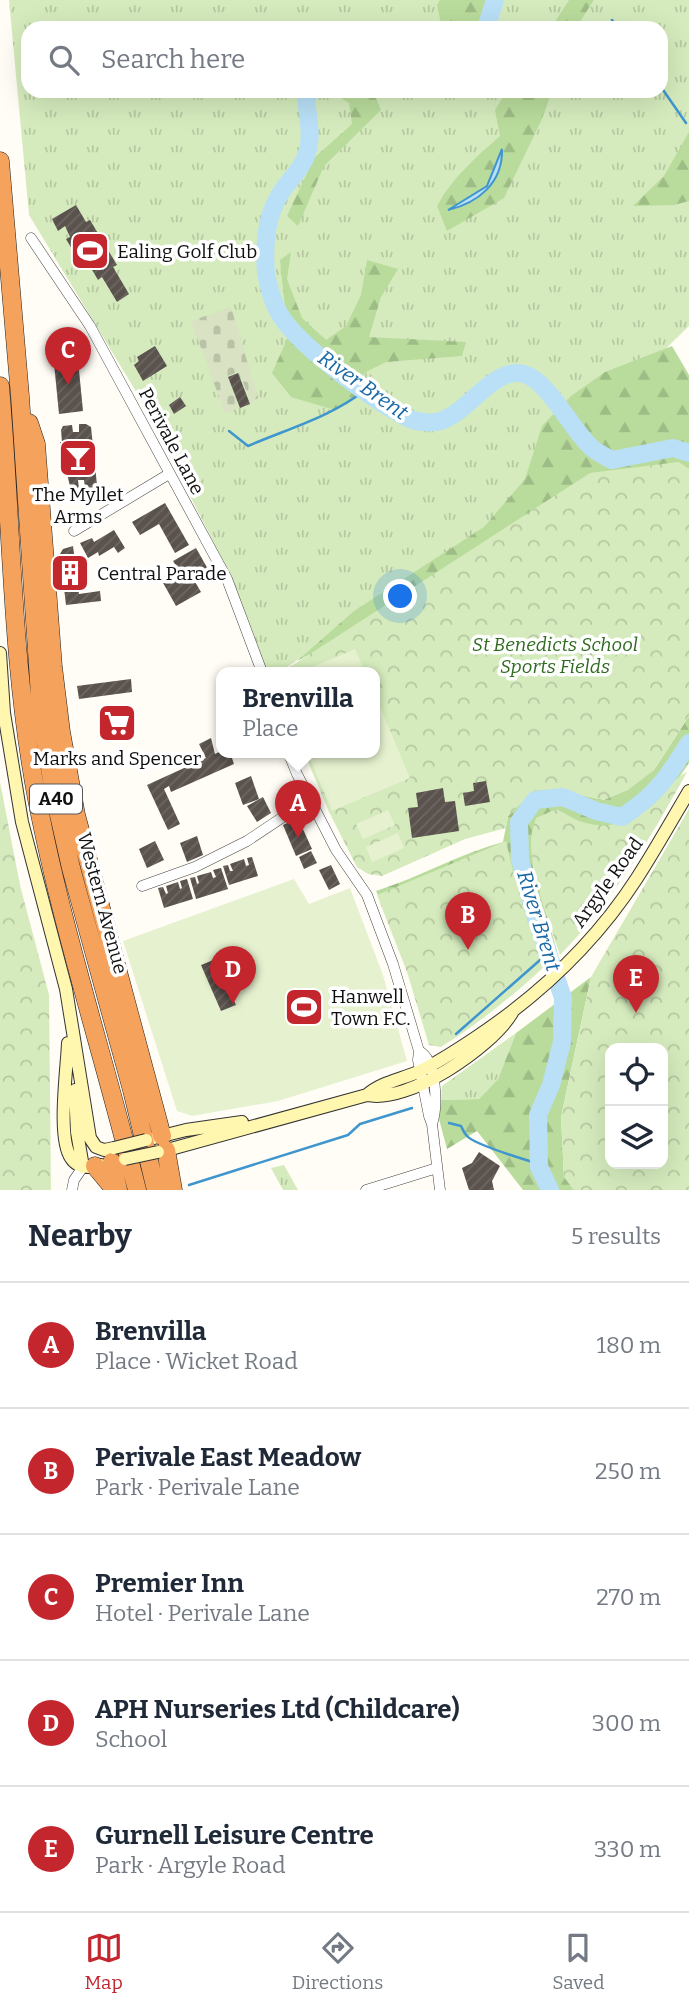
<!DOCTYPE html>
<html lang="en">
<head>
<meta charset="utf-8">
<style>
  :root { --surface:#fff; --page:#f6f6f7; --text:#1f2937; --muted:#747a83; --line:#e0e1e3; --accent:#c4262e }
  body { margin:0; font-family:Bitter,serif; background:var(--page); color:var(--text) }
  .controls { position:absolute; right:21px; bottom:21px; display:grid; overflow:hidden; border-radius:14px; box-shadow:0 7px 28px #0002 }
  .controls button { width:63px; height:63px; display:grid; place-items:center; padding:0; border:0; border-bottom:2px solid var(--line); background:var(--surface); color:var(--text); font:35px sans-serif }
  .you { position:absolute; left:401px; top:597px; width:24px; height:24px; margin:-18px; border:5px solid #fff; border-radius:50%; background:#1a73e8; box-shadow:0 0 0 10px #1a73e833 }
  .badge { display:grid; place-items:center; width:46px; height:46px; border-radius:50%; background:var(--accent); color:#fff; font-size:23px; font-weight:700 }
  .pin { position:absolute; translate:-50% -58px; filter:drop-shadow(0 2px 4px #0008) }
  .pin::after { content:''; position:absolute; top:37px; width:24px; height:21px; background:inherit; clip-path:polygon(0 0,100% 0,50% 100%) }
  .popup { position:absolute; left:216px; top:667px; width:164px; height:91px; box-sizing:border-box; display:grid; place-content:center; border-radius:14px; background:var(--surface); filter:drop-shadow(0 2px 5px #0005); font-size:23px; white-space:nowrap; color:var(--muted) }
  .popup b { font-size:26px; color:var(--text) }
  .popup::after { content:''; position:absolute; left:50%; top:100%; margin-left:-14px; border:14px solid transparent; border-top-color:var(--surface) }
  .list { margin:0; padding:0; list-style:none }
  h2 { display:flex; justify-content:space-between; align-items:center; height:91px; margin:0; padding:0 28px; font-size:30px }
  h2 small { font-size:23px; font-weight:400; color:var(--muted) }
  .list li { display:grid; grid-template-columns:46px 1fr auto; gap:21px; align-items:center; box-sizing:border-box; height:126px; padding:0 28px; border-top:2px solid var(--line) }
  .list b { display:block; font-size:26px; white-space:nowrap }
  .list p { margin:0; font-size:23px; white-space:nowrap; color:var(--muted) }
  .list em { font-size:23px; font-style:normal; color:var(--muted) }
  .icon { flex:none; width:38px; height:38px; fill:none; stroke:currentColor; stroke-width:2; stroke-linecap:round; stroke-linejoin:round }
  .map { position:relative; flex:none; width:689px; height:1190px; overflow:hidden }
  .search { position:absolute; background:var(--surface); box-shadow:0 7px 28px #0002; left:21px; right:21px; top:21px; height:77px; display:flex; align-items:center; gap:18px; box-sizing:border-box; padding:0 24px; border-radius:21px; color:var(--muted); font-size:26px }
  .sheet { height:721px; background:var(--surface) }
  nav { display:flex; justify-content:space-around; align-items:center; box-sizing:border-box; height:98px; border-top:2px solid var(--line); background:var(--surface); font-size:19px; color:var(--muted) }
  nav a { display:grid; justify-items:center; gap:4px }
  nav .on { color:var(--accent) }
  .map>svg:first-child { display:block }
</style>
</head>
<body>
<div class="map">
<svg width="689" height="1190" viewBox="0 0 689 1190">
  <defs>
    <pattern id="grass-tufts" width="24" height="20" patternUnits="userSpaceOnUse" patternTransform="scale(1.75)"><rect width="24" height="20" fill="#d5ebbd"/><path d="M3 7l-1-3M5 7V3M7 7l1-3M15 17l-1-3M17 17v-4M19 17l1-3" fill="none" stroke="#b6c8a1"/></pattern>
    <pattern id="forest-firs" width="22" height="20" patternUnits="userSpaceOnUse" patternTransform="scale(1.75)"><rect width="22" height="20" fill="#b9dc9c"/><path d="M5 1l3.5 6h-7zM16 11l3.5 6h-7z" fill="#9ebc85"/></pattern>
    <pattern id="cemetery-stones" width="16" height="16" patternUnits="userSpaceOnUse" patternTransform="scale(1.75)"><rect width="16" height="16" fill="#d9e3c4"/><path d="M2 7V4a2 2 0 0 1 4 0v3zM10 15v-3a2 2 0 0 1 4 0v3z" fill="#b9c2a7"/></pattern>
    <pattern id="park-crowns" width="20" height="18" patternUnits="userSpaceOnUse" patternTransform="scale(1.75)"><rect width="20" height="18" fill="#d5ebbd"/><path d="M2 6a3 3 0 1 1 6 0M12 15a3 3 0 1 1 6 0" fill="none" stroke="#b6c8a1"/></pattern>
    <pattern id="building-hatch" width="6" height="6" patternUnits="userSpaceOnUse" patternTransform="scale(1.75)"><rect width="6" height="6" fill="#5a524d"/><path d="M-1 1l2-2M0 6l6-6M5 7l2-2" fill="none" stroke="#6d6662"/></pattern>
  </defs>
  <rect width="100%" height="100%" fill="#fffdf5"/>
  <path fill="url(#grass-tufts)" fill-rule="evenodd" d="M9 0H689V326L652 362 552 485 280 672H266L214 543 140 398 29 215ZM28 28H661V91H28Z
    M516 1033 498 1079 479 1099 441 1100 442 1086Z
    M284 1165 298 1190H283L271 1168Z"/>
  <path fill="url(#forest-firs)" d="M440 0H489L497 17 488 28H442L437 5Z
    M569 0H594L576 28H551Z
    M330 91H373L381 110 324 166 298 226 287 216 314 158 352 124 349 103Z
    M507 91H552L542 119 504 198 447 231 437 206C452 178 476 157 500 136L495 110Z
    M689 132V201L674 205 633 206 664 176Z
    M291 252 287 279 302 318 326 340 346 326 361 295 367 260 398 269 381 297 369 337 466 342 462 356 386 362 364 373 356 398 335 410 291 397 272 373 288 337 280 260Z
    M672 346 689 375V469L678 462 297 661 354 611 484 527 525 479 542 426 571 396 605 372Z
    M689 716V763L647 824 616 838 546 825 533 866 557 951 505 999 385 909 376 891C420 877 459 854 503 842L508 816 534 790 563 791 604 800 654 770Z
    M591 977 561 1117 564 1176 574 1190H523L477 1131 447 1149 439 1119 441 1100 479 1099 498 1079 516 1033Z"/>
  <path fill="url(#cemetery-stones)" d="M231 307 258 398 251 403 239 372 227 376 239 408 225 413 191 321Z"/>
  <path fill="url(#park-crowns)" fill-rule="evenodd" d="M678 462 689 469V716L654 770 628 790 604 800 563 791 534 790 508 816 506 828 465 839 382 876 368 874 357 867 329 812 304 752H375V672H282L590 473Z
    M687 772C650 839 614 900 560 955 549 921 530 875 531 840 531 833 534 825 536 818L556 809C565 813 576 821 586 823 612 830 638 820 656 802 668 790 672 779 687 772Z
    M0 782 20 885 49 995 51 1190H0Z
    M689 809V1190H574L564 1177 561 1117 591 977ZM610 1048H663V1164H610Z
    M506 841C516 884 526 925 546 965 513 996 479 1023 441 1047L429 1045 407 972 377 895Z"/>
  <path fill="#e6f2cf" d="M355 649 365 672H301Z
    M375 695 410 778 332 811 307 752H375Z
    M388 810 395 825 363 839 356 824Z
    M398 833 404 848 372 862 366 847Z
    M294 879 309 904 350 888 383 975 407 1061 278 1101 192 1116 177 1111 123 941Z"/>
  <path fill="#b9e0f7" stroke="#3f96cf" stroke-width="2" d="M502 149C503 183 478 203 448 210L487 186Z"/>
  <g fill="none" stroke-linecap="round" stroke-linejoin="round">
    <path stroke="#3f96cf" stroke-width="2.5" d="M612 20 619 28
      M661 87 686 123
      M229 431 248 446C287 429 331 417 365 390
      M456 1034 548 953
      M449 1123 461 1126C463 1130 464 1133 467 1136 475 1145 526 1160 539 1164
      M189 1185 348 1135 360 1124 412 1108"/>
    <path stroke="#b9e0f7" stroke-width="18" d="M486 28 495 0
      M311 91 306 99C308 117 313 138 306 156 301 171 286 182 279 196 265 219 264 247 266 273 268 284 273 303 279 313 296 344 377 404 410 419 417 422 429 423 436 422 466 418 494 362 527 375 549 384 572 429 590 446 595 452 605 456 612 460L673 448 689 453
      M550 1190 539 1167 538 1115 551 1085 562 1042 563 998 532 905 520 859 519 822 535 800 563 797 596 811 622 817C657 794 667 778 689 743"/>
  </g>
  <path fill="url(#building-hatch)" d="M76 205 86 222 90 220 117 265 113 267 129 294 117 302 102 277 98 280 88 263 82 266 66 239 70 237 65 226 58 231 52 219Z
    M155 346 167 366 143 381 134 365 139 361 137 357Z
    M77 350 83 411 59 414 53 353Z
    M238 373 250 404 240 408 228 377Z
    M180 397 186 406 174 414 169 405Z
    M79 424H86L91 427 97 485 94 488 85 489 84 480H78L79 489 71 490 67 474H63L60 442H62L61 430 63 426 72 425 73 432H79Z
    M165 503 189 545 175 553 159 524 140 535 132 522Z
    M114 530 125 548 118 553 114 547 99 556 98 552 88 558 80 543 92 538 94 542Z
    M73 546 79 594 100 591 101 601 66 605 60 554 63 549Z
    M196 548 209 571 194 580 201 592 176 606 162 581 179 571 173 561Z
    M131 679 132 692 79 699 77 686Z
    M133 711 135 730 102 734 99 715Z
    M211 738 215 754 221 751 230 752 234 764 171 792 169 786 164 789 180 824 168 830 147 785 206 758 199 744Z
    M251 776 259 799 243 805 235 783Z
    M486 781 490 802 465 806 463 793 474 791 473 783Z
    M443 788 445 802 455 801 459 831 412 838 408 808 418 807 416 793Z
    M263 797 271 813 257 822 247 806Z
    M299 818 305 826 302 827 312 849 296 856 283 825Z
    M197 836 203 855 187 862 180 843Z
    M155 841 164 860 147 868 139 849Z
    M311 851 317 863 304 869 299 857Z
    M252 857 258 876 229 885 223 866 228 865 230 871H233L230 864 244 859 246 866 249 865 247 858Z
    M331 865 340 884 329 890 319 870Z
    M221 868 228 889 196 899 190 878 195 877 197 884 199 883 197 876 211 872 213 878 216 877 213 870Z
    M187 879 193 899 164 908 158 888 163 887 166 894 168 893 166 886 178 882 180 889 182 888 180 881Z
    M216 959 236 1005 221 1011 201 965Z
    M479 1152 500 1166 492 1181 494 1190H469L462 1168 472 1163Z"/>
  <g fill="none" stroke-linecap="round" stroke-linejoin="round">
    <g stroke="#444" stroke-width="11">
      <path id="street" d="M31 238 90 326 227 579 262 672
        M74 531 169 474
        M288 752 297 774 336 850 367 895 393 964 419 1051 418 1060 429 1116 432 1124 440 1190
        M142 886 195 867 247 841 310 799
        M419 1051C437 1060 438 1106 432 1124
        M72 1190 74 1180 83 1167
        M366 1190 437 1168"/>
    </g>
    <g stroke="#333" stroke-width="14">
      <path id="secondary" d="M0 653 4 713 22 822 66 989 90 1138 96 1147 104 1150 114 1148
        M68 1043C67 1069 57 1138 71 1158 78 1169 90 1168 101 1165
        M75 1090 77 1132 83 1167
        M367 1095C381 1082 403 1079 420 1071 439 1062 457 1050 475 1038 538 996 595 943 637 878 655 850 672 820 689 791
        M146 1140 186 1130 242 1122
        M160 1152 367 1095C408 1104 491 1048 512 1013"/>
    </g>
    <g stroke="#222" stroke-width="19">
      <path id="highway" d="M0 161 20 396 41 711 54 793 71 868 132 1090 156 1190
        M0 386C12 523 11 663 37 799 62 929 105 1060 137 1190
        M29 423 36 444 53 667 61 732 76 815 162 1136
        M166 1150 173 1190
        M112 1162 118 1190
        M95 1166 115 1190"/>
    </g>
    <use href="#street" stroke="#fff" stroke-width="10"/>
    <use href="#secondary" stroke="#fff6b0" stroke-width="12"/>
    <use href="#highway" stroke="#f5a25d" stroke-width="18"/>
    <g stroke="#333" stroke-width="14" stroke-linecap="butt">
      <path id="secondary-bridge" d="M114 1148 146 1140
        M125 1159 158 1152"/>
    </g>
    <use href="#secondary-bridge" stroke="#fff6b0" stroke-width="12"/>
  </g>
  <defs>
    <g id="stadium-square" transform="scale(2.0125)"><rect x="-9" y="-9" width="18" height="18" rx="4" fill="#c4262e" stroke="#fff"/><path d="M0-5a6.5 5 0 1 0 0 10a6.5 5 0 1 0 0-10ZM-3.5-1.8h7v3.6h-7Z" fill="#fff"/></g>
    <g id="bar-square" transform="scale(2.0125)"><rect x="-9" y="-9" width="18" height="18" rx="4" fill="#c4262e" stroke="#fff"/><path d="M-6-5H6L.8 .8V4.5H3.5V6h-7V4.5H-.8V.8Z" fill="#fff"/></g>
    <g id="building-square" transform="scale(2.0125)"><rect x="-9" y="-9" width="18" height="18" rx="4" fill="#c4262e" stroke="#fff"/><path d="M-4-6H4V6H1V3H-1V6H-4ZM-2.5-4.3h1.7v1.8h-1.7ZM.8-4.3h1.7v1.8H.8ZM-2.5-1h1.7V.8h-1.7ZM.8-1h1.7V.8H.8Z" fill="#fff"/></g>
    <g id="supermarket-square" transform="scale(2.0125)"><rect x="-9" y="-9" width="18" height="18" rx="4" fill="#c4262e" stroke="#fff"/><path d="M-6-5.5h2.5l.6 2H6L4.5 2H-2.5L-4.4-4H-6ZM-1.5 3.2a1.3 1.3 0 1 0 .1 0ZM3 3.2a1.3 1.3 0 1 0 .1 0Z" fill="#fff"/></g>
  </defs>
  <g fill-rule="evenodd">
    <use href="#stadium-square" x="90" y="251"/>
    <use href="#bar-square" x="78" y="458"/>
    <use href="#building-square" x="70" y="573"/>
    <use href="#supermarket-square" x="117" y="723"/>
    <use href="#stadium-square" x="304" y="1007"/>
  </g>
  <g text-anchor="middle" stroke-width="7" stroke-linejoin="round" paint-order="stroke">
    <rect fill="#fff" stroke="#585858" stroke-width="2" x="30" y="784.5" width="52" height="29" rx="5"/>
    <g font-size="18" font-weight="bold" fill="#111">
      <text x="56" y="805">A40</text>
    </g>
    <g font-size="19" fill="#111" stroke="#fff" text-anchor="start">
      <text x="117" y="258">Ealing Golf Club</text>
      <text x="78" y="501" text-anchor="middle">The Myllet<tspan x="78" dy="22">Arms</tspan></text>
      <text x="97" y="580">Central Parade</text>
      <text x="117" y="765" text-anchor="middle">Marks and Spencer</text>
      <text x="331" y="1003">Hanwell<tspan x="331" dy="22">Town F.C.</tspan></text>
    </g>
    <g font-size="19" fill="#111" stroke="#fff">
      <text transform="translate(172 441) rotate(62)" y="7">Perivale Lane</text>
      <text transform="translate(607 882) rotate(-54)" y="7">Argyle Road</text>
      <text transform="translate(103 903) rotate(75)" y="7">Western Avenue</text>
    </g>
    <g font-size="19" font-style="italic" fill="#2f6b1f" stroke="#fff">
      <text x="555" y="651">St Benedicts School<tspan x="555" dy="22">Sports Fields</tspan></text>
    </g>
    <g font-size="21" font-style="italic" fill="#1768a6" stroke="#fff">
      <text transform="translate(363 385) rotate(35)" y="7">River Brent</text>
      <text transform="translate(539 921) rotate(73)" y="7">River Brent</text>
    </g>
  </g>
</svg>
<div class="controls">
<button><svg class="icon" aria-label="locate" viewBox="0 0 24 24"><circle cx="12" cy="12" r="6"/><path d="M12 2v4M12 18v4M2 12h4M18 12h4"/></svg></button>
<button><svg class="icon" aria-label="layers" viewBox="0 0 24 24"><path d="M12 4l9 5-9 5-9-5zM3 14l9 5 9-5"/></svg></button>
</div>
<div class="you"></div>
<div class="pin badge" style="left:298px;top:838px">A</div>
<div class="popup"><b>Brenvilla</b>Place</div>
<div class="pin badge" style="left:468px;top:950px">B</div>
<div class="pin badge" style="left:68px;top:385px">C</div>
<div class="pin badge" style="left:233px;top:1004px">D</div>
<div class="pin badge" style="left:636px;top:1013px">E</div>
<div class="search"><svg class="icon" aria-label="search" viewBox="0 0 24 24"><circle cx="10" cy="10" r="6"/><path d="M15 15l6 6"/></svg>Search here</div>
</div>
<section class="sheet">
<h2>Nearby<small>5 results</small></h2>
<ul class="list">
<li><span class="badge">A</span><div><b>Brenvilla</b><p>Place · Wicket Road</p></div><em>180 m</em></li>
<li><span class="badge">B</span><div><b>Perivale East Meadow</b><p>Park · Perivale Lane</p></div><em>250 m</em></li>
<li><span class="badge">C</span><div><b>Premier Inn</b><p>Hotel · Perivale Lane</p></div><em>270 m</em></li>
<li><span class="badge">D</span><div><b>APH Nurseries Ltd (Childcare)</b><p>School</p></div><em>300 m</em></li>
<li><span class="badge">E</span><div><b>Gurnell Leisure Centre</b><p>Park · Argyle Road</p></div><em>330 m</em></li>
</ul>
</section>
<nav>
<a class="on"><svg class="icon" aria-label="map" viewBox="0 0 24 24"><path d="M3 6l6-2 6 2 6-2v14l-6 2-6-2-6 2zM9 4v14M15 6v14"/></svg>Map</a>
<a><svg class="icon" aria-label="directions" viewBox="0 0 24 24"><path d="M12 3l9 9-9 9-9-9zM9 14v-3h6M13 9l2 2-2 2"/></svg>Directions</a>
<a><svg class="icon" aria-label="saved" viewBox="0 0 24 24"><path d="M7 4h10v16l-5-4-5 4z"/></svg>Saved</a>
</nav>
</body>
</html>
